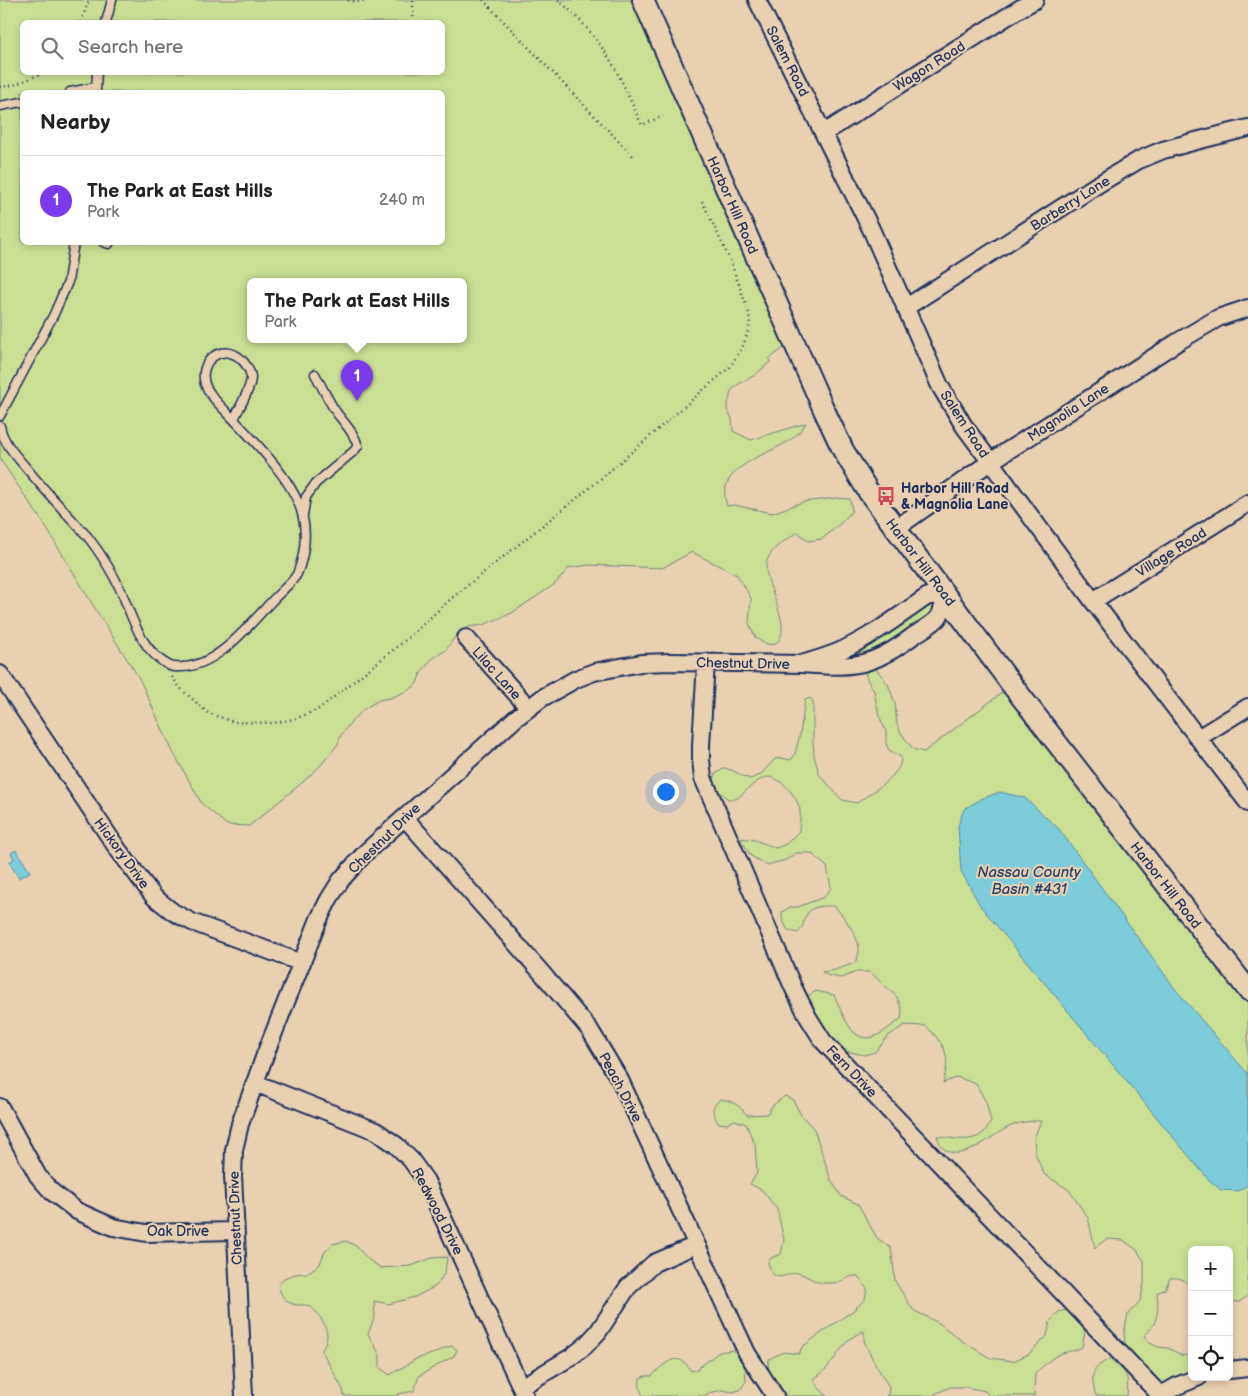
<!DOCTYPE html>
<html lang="en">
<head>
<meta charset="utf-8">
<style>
  :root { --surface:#fff; --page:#f2f2f2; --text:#222; --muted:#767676; --line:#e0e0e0; --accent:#7c3aed }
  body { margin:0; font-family:"Balsamiq Sans",sans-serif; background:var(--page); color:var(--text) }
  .controls { position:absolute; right:15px; bottom:15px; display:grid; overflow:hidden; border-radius:8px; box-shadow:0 2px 8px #0003 }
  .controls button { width:45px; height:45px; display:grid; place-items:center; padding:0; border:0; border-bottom:1px solid var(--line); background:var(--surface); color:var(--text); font:25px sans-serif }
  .you { position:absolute; left:665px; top:791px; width:18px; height:18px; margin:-12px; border:4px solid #fff; border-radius:50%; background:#1a73e8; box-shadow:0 0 0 8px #1a73e833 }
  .badge { display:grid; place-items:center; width:32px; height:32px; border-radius:50%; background:var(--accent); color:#fff; font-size:16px; font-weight:700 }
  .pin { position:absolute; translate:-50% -41px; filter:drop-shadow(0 1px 2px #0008) }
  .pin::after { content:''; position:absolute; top:26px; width:18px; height:15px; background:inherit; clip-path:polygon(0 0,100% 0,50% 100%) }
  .popup { position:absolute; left:247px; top:278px; width:220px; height:65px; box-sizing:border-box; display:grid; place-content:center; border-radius:8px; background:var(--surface); filter:drop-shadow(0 1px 4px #0005); font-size:16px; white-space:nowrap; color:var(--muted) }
  .popup b { font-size:19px; color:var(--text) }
  .popup::after { content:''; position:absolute; left:50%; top:100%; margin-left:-10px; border:10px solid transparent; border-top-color:var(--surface) }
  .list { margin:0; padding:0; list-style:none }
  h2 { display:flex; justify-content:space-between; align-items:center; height:65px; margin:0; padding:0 20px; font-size:21px }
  h2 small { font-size:16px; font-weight:400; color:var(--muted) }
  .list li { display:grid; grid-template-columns:32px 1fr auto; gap:15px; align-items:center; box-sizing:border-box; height:90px; padding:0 20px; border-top:1px solid var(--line) }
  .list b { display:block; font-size:19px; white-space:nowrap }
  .list p { margin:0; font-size:16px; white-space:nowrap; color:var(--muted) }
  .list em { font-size:16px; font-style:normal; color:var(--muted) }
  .icon { flex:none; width:28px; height:28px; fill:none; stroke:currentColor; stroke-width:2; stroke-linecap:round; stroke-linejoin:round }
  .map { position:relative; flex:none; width:1248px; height:1396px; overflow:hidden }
  .search { position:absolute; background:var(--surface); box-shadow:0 2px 8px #0003; left:20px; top:20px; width:425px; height:55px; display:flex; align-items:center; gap:12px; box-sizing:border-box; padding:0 18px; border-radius:8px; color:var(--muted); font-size:19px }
  .panel { position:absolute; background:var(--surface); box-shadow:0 2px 8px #0003; left:20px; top:90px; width:425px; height:155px; border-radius:8px }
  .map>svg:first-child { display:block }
</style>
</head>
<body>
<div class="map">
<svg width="1248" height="1396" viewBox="0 0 1248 1396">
  <rect width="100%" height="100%" fill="#e9d0b1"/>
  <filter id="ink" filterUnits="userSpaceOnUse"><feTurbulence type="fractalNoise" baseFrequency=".02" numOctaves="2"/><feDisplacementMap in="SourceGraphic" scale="10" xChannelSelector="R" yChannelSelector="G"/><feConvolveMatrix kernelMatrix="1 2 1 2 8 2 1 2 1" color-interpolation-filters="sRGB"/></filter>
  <g filter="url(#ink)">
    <path fill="#cadf94" stroke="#728779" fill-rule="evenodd" d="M0 0H644L793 341 769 359 770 362 755 375 737 385 731 391 727 409 732 419 733 431 751 440 806 423C801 430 797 436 790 440 770 454 729 463 725 491 724 496 726 502 727 506L734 505 772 513 803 502 836 498 850 499 852 511 841 523 822 539 808 541 798 532C788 539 771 547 767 561 761 581 792 622 779 640 778 642 775 643 773 645L763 643 755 637 749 623 751 598 737 575 692 552 662 568 589 565 569 568 555 584 512 613 483 625 469 627 454 638 446 650 432 659 422 671 416 685 407 691 390 698 379 700 364 709 350 723 340 737 338 744 321 765 303 782 249 826 227 825 202 804 173 752 139 678 99 615 44 524 0 459ZM22 22H442V72H22ZM22 92H442V242H22ZM251 282H463V340H251Z
      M946 596 939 618 884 657 822 658Z
      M870 669H876L888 684 892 695 895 704 897 725 901 733 913 749 924 752 1012 685 1248 991V1296L1239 1302 1229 1301V1250H1192V1289C1186 1280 1181 1277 1170 1278L1165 1289 1157 1293C1159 1310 1158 1324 1144 1336L1150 1343 1158 1347 1168 1348 1181 1355 1192 1356V1372L1165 1384 1155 1382 1131 1355 1125 1343 1124 1332 1128 1314 1140 1301 1144 1283V1261L1137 1250 1123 1240 1106 1239 1095 1248 1088 1218 1069 1190 1044 1174 1035 1153 1034 1138 1041 1121C1029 1121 1018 1122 1007 1128 990 1136 961 1166 942 1147 940 1144 938 1139 937 1136 951 1138 973 1144 984 1132 987 1129 989 1125 991 1122L986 1102 976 1084 957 1077 943 1083C951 1055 946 1046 926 1026L905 1025 888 1036 875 1052 864 1055 845 1051 826 1036 808 1005V996L816 991 834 995C842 1010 851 1049 878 1035 886 1031 893 1024 901 1019L902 1010 897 997 870 972H856L842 978 829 976 822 972 835 970 855 963C856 960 859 955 859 951 860 938 843 915 834 906 825 906 812 905 807 914 802 921 806 924 798 933L788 930 782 919V912L790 907H798L824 897 831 888 827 867 811 853H796L786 860 766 865 751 856 740 838 755 840 776 848 786 844 799 831C799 825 801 817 800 811 799 798 778 772 764 778 753 782 745 793 736 799H728L719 791 714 781 715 774 725 768C735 770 740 776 750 779L760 775 775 759 781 758 791 760 795 754 800 734 805 700 810 698 813 701V742L814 756 819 774 842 800 857 803C870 793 903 775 901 757L889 750 886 744V731L879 716 874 691 868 681 865 673Z
      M785 1096 793 1100 801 1115 814 1129 831 1180 841 1196 858 1204 877 1238 891 1248 893 1262 895 1281 913 1310 939 1323 962 1341 990 1358 1013 1361 1029 1354 1047 1336 1050 1322 1058 1312 1067 1310 1077 1319 1085 1332 1082 1347C1074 1351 1070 1351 1062 1353 1052 1357 1043 1366 1035 1374L1034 1396H989L985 1391 965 1387H950L935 1394 934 1396H886L888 1395 889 1387 873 1360 864 1341V1331C843 1339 840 1354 826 1369 822 1373 818 1376 814 1379L817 1386 827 1396H787C778 1386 765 1373 769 1359L783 1352 799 1354 802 1347 838 1321 854 1310 865 1299 867 1289 858 1276C847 1276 848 1279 839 1282 836 1283 831 1283 828 1283 816 1284 809 1276 798 1273 791 1272 782 1279 775 1276 771 1273 769 1267 768 1262L771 1258 781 1254 784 1240 777 1209 762 1190 750 1184 757 1173 755 1145 746 1124 735 1120 727 1124 718 1123C712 1111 710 1109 720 1099 733 1101 738 1104 747 1115L767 1114 772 1106Z
      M346 1241 356 1246 369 1260 381 1268 411 1266 432 1258 447 1257 445 1273 436 1286 415 1297 389 1304 374 1301 375 1316 368 1334 380 1355V1368L390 1375 416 1359 438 1352 445 1348 453 1346 457 1350 454 1356 419 1376 414 1391 398 1394V1396H344L343 1390 322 1351C324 1346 326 1341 327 1336 327 1326 316 1307 306 1305 304 1305 300 1305 298 1305 286 1304 279 1295 279 1284L284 1278 295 1274 307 1273 320 1264 324 1253 332 1244Z
      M732 1350 741 1357 745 1368 746 1381 740 1390 732 1392 722 1390 709 1393 704 1396H643C640 1391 639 1384 640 1378L645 1376H652C664 1363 679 1349 691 1371L696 1370 719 1352Z
      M1110 1359C1127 1372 1129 1375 1127 1396H1096C1090 1377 1091 1367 1110 1359Z"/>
    <path fill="#7dccda" stroke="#568da8" d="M1000 792 1025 798 1059 829 1176 990 1248 1074V1185L1238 1191 1221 1190 1208 1179 981 907 961 871 958 826 964 809 981 799Z
      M16 850 30 872 19 878 9 862 14 859 11 853Z"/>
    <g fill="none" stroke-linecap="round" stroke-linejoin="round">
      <g stroke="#1b2f5e" stroke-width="11">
        <path id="service" d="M106 22 112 0
          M96 90 97 72
          M70 92 96 87
          M0 106 22 102
          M103 242 109 244
          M0 416 54 314 68 282 74 242
          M0 426C3 443 17 457 28 470 47 493 68 515 88 537 101 554 113 573 122 593 133 620 142 652 170 666 174 668 178 667 182 667 218 666 249 625 272 601 279 593 293 582 297 574 304 557 307 536 303 518 296 479 243 430 216 401 212 396 207 390 205 384 198 361 222 342 241 359 246 364 250 370 251 377 251 389 239 408 234 419
          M303 515 306 497 316 483 354 451 358 446C354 432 344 423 336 412 328 400 322 387 315 374"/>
      </g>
      <g stroke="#1b2f5e" stroke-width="20">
        <path id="minor" d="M757 0 871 229 940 386 964 426 1093 601 1248 803
          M824 133 1019 9 1035 0
          M905 308 1097 185 1139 160 1163 150 1196 141 1248 128
          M895 529 990 462 1179 341 1218 318 1248 308
          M928 596H946C944 602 942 613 938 618 933 624 920 631 913 636 871 668 853 668 801 664 815 660 829 656 842 650 873 636 900 615 928 596Z
          M1093 601 1248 503
          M466 638 529 708
          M706 662 701 745V760L703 778 793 987 808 1017 823 1041 1160 1395
          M0 674 119 851 154 897 173 912 192 922 302 963
          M1198 738 1248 707
          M405 818 541 972 590 1030 620 1080 747 1353 775 1396
          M255 1083 376 1131 396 1145 411 1160 426 1181 525 1396
          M0 1107 38 1176 52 1192 77 1211 113 1227 146 1233 235 1231
          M1229 1370 1248 1368
          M521 1387 571 1357 585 1346 598 1332 628 1287 654 1263 696 1245
          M244 1396 233 1176 234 1150 240 1124 265 1055 319 919 329 899 341 880 366 852 516 718 542 698 576 679 594 672 641 663 670 662 801 664
          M1159 1396 1177 1386 1199 1377"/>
      </g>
      <g stroke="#1b2f5e" stroke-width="24">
        <path id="tertiary" d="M643 0 824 410 843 450 868 491 1012 685 1248 990"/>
      </g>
      <path stroke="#1b2f5e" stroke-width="2.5" stroke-dasharray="1 4" stroke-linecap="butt" d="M348 0 356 2 373 0
        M483 0 634 157
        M558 0C581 18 606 49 619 76 627 92 634 109 642 125L663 116
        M81 22 89 0
        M413 22V0
        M0 87 14 85 46 72
        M172 677 181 689 208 713 234 722 273 723 295 719 319 709 408 638 453 597 597 482 730 367 744 344 750 324 749 313 730 260 702 201"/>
      <use href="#service" stroke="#e9d0b1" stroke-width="8"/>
      <use href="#minor" stroke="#e9d0b1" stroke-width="16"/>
      <use href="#tertiary" stroke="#e9d0b1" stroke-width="20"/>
    </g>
  </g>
  <defs>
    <g id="bus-bare" transform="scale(1.5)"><path d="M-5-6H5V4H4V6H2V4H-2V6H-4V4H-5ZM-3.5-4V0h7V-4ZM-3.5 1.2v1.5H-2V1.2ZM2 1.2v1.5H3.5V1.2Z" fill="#d1495b" stroke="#e9d0b1" stroke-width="2.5" paint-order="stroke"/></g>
  </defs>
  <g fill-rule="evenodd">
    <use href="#bus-bare" x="886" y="496"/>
  </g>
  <g text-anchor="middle" stroke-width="4" stroke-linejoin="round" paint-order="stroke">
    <g font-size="14" fill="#1b2f5e" stroke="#e9d0b1">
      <text transform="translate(788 61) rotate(63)" y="5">Salem Road</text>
      <text transform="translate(929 66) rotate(-32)" y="5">Wagon Road</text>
      <text transform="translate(1070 203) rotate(-32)" y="5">Barberry Lane</text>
      <text transform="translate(733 205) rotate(66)" y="5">Harbor Hill Road</text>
      <text transform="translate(1068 412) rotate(-33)" y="5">Magnolia Lane</text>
      <text transform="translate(965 424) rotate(57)" y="5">Salem Road</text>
      <text transform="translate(1171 552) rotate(-32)" y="5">Village Road</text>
      <text transform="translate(921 562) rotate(53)" y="5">Harbor Hill Road</text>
      <text transform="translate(743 663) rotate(1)" y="5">Chestnut Drive</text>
      <text transform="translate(497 673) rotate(48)" y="5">Lilac Lane</text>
      <text transform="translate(384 838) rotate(-44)" y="5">Chestnut Drive</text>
      <text transform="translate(122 853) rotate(54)" y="5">Hickory Drive</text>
      <text transform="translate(1166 885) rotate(52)" y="5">Harbor Hill Road</text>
      <text transform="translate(852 1071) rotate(46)" y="5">Fern Drive</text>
      <text transform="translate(621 1087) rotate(62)" y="5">Peach Drive</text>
      <text transform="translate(438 1211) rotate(63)" y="5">Redwood Drive</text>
      <text transform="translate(235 1218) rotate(-92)" y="5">Chestnut Drive</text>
      <text x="178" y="1236">Oak Drive</text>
    </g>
    <g font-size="14" font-weight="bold" fill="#1b2f5e" stroke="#e9d0b1" text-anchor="start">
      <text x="901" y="493">Harbor Hill Road<tspan x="901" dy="16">&amp; Magnolia Lane</tspan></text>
    </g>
    <g font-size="15" font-style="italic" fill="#253f6a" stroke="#e9d0b1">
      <text x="1029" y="877">Nassau County<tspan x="1029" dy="17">Basin #431</tspan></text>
    </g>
  </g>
</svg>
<div class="controls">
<button>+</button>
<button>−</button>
<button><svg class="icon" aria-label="locate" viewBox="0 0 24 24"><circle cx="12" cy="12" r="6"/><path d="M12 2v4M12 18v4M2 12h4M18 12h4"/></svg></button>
</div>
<div class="you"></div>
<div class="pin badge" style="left:357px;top:401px">1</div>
<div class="popup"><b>The Park at East Hills</b>Park</div>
<div class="search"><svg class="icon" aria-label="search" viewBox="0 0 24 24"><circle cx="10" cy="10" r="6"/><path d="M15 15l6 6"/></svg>Search here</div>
<section class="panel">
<h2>Nearby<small></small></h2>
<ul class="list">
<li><span class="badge">1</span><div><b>The Park at East Hills</b><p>Park</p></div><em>240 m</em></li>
</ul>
</section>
</div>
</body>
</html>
